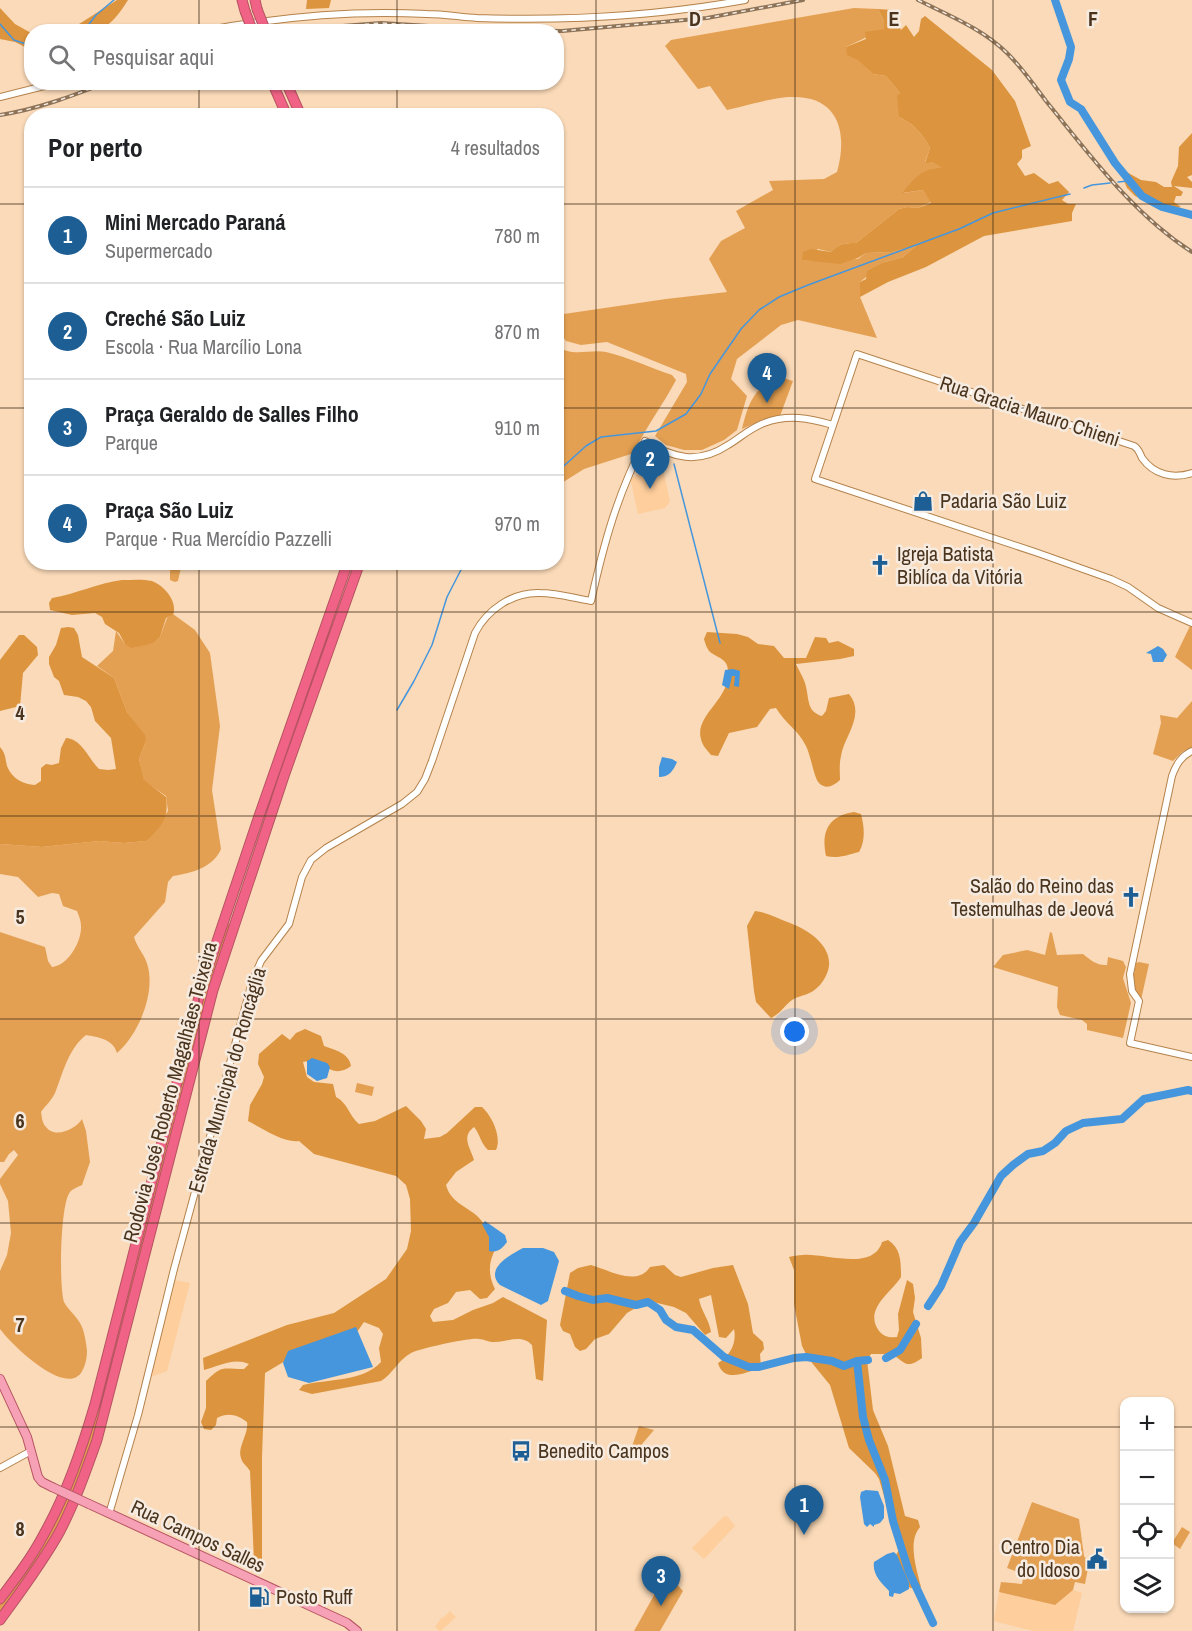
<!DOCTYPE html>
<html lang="pt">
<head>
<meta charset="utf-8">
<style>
  :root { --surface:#fff; --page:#f2f2f2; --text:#202124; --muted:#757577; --line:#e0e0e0; --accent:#1d5e94 }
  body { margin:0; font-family:"Archivo Narrow",sans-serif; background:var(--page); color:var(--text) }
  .controls { position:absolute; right:18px; bottom:18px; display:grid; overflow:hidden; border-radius:12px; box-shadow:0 2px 4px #0004 }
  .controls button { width:54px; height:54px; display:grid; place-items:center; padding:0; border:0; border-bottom:2px solid var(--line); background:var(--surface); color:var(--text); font:30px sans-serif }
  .you { position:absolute; left:795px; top:1032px; width:21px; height:21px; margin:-15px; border:4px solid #fff; border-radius:50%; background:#1a73e8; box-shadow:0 0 0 9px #1a73e833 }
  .badge { display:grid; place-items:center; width:39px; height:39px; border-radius:50%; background:var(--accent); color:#fff; font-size:20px; font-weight:700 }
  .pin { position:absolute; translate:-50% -50px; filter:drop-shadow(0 2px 3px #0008) }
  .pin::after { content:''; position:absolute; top:32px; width:21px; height:18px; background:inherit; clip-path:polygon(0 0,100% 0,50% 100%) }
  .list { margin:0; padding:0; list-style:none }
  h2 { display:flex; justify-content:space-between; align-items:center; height:78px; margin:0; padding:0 24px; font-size:26px }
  h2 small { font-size:20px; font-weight:400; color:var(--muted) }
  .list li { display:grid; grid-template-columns:39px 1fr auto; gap:18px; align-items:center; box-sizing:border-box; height:96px; padding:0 24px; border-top:2px solid var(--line) }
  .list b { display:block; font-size:22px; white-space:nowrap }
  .list p { margin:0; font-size:20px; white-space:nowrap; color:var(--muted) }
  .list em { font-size:20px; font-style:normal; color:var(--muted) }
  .icon { flex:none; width:33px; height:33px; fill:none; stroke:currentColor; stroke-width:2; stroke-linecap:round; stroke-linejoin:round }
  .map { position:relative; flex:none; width:1192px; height:1631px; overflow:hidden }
  .search { position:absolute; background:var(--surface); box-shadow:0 2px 4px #0004; left:24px; top:24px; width:540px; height:66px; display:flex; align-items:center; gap:15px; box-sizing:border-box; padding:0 21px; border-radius:24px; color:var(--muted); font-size:22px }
  .panel { position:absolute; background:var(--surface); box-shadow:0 2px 4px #0004; left:24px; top:108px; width:540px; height:462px; border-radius:24px }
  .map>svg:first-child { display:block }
</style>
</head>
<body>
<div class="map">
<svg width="1192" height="1631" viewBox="0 0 1192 1631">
  <rect width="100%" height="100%" fill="#fadab8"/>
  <path fill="#fece9c" d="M663 469 670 502 665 508 638 514 630 477Z
    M174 1280 190 1283 167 1371 148 1378Z
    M727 1516 735 1526 704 1559 692 1548 723 1517Z
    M1073 1590 1082 1593 1073 1631H1033L997 1622 994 1620 999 1592 1054 1605Z
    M450 1611 456 1617 441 1631H439L435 1627 442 1617 443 1618Z"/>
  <path fill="#e4a052" d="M854 8 878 9 884 21V29L846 47 873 74 886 76 900 93 899 117C915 125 922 133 930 148L925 162H932L943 168 903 193 923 190 931 202 918 208 907 207 899 209 856 243C845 243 839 243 831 252L818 249 802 260 818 261 858 259 866 253 892 252 911 247 926 238 903 257 885 262 860 282V297L877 338 798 320 781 325 737 359 731 379 747 396 737 430 724 440 702 450H684L666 445 655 436 687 382 686 374 607 342 581 345 566 341 557 328V315L666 299 727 292 709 259 721 241 745 228 736 211 773 190 769 181 824 179 837 172C848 133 839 96 792 97 774 97 746 106 727 110L710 86 698 89 665 46 671 40Z
    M556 345C571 358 589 349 606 352 628 357 651 368 672 375L676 380C663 405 645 428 634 453L584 469 557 486Z
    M774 375 793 381 780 416 762 420 742 429C749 400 753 394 774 375Z
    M170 563H182L178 581 175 582 170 580Z
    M173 614 195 630 210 653 220 726 212 790 221 849C213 868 191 873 173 876L168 882 165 902 134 937C137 948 146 956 148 967 155 995 138 1035 117 1053 113 1039 98 1037 86 1035 68 1049 63 1073 55 1093 52 1100 45 1106 41 1112 42 1117 42 1123 46 1127 55 1139 76 1129 82 1119L86 1131 90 1162 82 1185C78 1187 72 1189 70 1192 60 1204 59 1287 64 1302 67 1308 74 1314 78 1320 84 1327 86 1341 87 1351 87 1358 85 1367 81 1373 64 1396 11 1344 0 1329V1271L7 1255 11 1233 8 1201 0 1184V1179L18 1155 14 1150 9 1154 4 1162H0V932L45 947 48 961 52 967C68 966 82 941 81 926 81 921 79 916 77 911L63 906 59 894 52 893 38 897 18 877 0 874V844L42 847 99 841 124 843 146 841 168 811 166 796 144 781 142 773 139 759 146 741 139 728 127 712 114 678 97 666 113 651 116 631 125 644 155 642 160 637 167 618Z
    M1190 626 1192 627V670L1175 657Z
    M1192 701V747L1182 752 1173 761 1153 754 1161 723 1160 715 1177 718Z
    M224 923 231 924 94 1438 75 1491 52 1538 0 1615V1604L29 1564 69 1489 187 1048Z
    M1050 932 1052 933 1057 955 1083 954C1090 960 1098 966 1107 965L1108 957 1123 961 1126 967 1123 978 1131 1003 1123 1038 1087 1030V1024L1082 1020 1060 1015 1057 1007 1058 987 993 967 1003 955 1027 950 1045 955Z
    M1139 962 1149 964 1141 1000 1139 999 1132 985 1136 963Z
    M357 1083 374 1087 372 1096 355 1092Z
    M639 1426 654 1430 631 1457 628 1458Z
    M1032 1502 1079 1519 1084 1556 1089 1563 1085 1584 1075 1582 1073 1590 1055 1605 999 1592 1001 1582 1022 1584 1024 1574 1007 1568Z
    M1182 1527 1190 1532 1180 1549 1172 1543Z
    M670 1577 683 1591 660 1631H634L657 1590Z"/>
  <path fill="#dc943e" d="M117 0H128C109 30 102 32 68 31Z
    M307 0H331L329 8 306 9Z
    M0 8 15 24 31 33V50L15 42 0 39Z
    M878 9 892 10 901 30 906 25 914 37 919 31 921 19 925 16 992 70 1015 101 1031 146 1022 150V158L1017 164 1025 176 1034 173 1049 184 1058 181 1069 192 1062 200 1068 204H1076L1072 213V221L984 236 926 267 888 282 860 297V282L866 279 867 271 885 262 903 257 922 241 911 247 892 252 866 253 858 258 840 264 802 260 803 252 811 249 831 252C839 243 845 243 856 243L899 209 907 207 918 208 931 203 923 190 902 193C917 177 919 169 942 168L932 162 925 163 930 148C922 133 915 125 899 117L897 96 900 93 886 76 873 74 858 60 847 55 846 47 866 39 865 32 884 29V21Z
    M1192 133V175L1187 177 1192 182V188L1174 186 1183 192 1181 196H1176L1174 202 1181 207 1173 209 1160 208 1135 196 1127 188 1122 176 1123 170 1141 180 1156 182 1164 187H1172L1171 182 1178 166 1179 147Z
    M122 580C132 580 143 579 152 581 165 586 178 602 173 615L166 618 160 637 155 642 146 645 131 648 125 644 119 633 105 624 102 617 95 613 72 615 50 610 49 603 52 598C76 594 98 583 122 580Z
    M68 627 74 628 78 635 82 657 114 678 127 712 145 735 146 741 139 759 144 780 166 797C169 819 162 826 146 841L124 843 99 841 42 847 0 844V747C6 754 5 758 7 766 12 779 23 784 35 785L41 781V768L46 764 52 765 59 763 61 748 66 738C82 739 88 758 99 769L108 770 116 769 111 738 95 721 91 707 86 701 78 697 64 695 59 681 54 677 49 664V657L56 645 61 628Z
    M707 632 737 634 748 637 758 644 774 646 784 658H806L815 637 826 638 829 643 838 641 854 649V656L840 659 796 664C799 671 805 680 806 687 809 699 807 712 822 716L826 711 829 698 849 694C866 715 844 736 841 756 839 764 840 773 840 780 833 786 826 790 819 783 814 778 811 756 806 746 799 731 785 723 776 708L770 709 757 727 729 733 718 756 711 755C707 750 702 745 701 739 694 715 731 699 728 671 728 659 718 658 710 652 707 649 705 643 704 639Z
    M19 635H24L37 647 38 655 23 673 20 706 0 711V660Z
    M854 812 861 814C864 826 866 840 859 852 847 855 838 859 826 856 821 832 828 816 854 812Z
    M755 911C767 912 778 919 790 923 816 933 844 956 820 985 810 996 802 994 792 1000 784 1006 780 1014 771 1018L756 1002 754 991 747 926Z
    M305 1029 321 1036 324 1046C335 1050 349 1053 351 1066 331 1081 323 1058 303 1062L307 1077 314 1082 333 1084 336 1097C348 1103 349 1116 359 1124L375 1121 406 1106 421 1121 426 1129 424 1139 440 1137 447 1133 475 1107H482C492 1116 502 1137 496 1150H488C481 1144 480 1134 474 1127 461 1137 470 1147 474 1160L456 1172 446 1185C450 1201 465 1206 476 1215 486 1224 492 1235 496 1248 488 1262 488 1275 495 1289L487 1298 480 1299 470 1290 456 1292 448 1303 434 1309 430 1316 433 1322 453 1320 473 1310 493 1303 503 1297 547 1320 543 1381 536 1379 532 1345C520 1333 507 1343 492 1342 488 1342 484 1339 479 1339 471 1337 418 1349 411 1353 398 1360 392 1375 381 1381L312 1394 299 1390 303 1385C327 1379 363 1382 381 1362L379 1348 383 1334 379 1328 364 1322 350 1342 290 1358 265 1373 262 1457V1569L256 1567 254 1561 250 1471C247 1466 242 1463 241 1458 237 1447 249 1434 247 1422 238 1415 228 1412 217 1418L216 1425 211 1430 204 1429 201 1422 206 1408V1381C223 1365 221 1369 244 1369L249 1364C234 1357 219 1366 204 1370L203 1358 287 1325 334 1313 386 1279 407 1249 411 1231 410 1199 406 1185 396 1176 314 1154 299 1141C283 1143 262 1128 248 1121L250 1105 262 1084 264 1077 258 1064 259 1054 282 1034 290 1040 296 1033Z
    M888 1240C901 1248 901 1262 901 1277 892 1292 863 1309 879 1331 884 1337 890 1338 897 1337L899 1330 898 1314 907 1280 913 1284 915 1298 913 1312 921 1338 922 1358C906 1370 905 1362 892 1354H871L867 1360 873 1410 888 1446 905 1516 918 1520 920 1527C907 1542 917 1570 921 1587L910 1588 903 1575 896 1555 903 1543 895 1533 879 1479 875 1473 849 1448 830 1385 808 1358 802 1346 794 1304V1270L789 1257C793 1256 798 1255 803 1255 825 1253 873 1272 882 1242Z
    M591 1265C609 1270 637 1287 650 1267L664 1265 675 1275 681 1277 713 1268 733 1265 748 1304 753 1333 763 1342 764 1349 760 1354 761 1368C746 1372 724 1384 718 1363 730 1356 737 1343 734 1329L726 1338 719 1337 711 1295 699 1299C701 1311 709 1319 711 1332L705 1335 686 1313 674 1307 653 1302 644 1303 627 1313 609 1334 595 1339 586 1349 580 1351 575 1347 570 1334 563 1331 560 1325 570 1273 578 1268Z"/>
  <path fill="#4596dd" d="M1158 646 1163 649 1167 655 1163 662H1153L1151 654 1146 653Z
    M733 669 740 671 739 687 734 686 735 676H732L729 689 722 685 725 670Z
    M662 757 672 759 677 762C673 771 669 777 659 777V767Z
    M312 1058 327 1063 330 1067 327 1078 317 1081 307 1074V1061Z
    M485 1221 505 1235 507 1242C502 1249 497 1253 489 1251V1237L482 1224Z
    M523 1248H543L554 1252 559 1261 548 1301 541 1305 500 1285C484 1269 510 1255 523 1248Z
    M356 1327 373 1367 309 1383 288 1377 283 1363 288 1351Z
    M866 1490 878 1491 884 1506V1518L880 1523 874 1525V1527L870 1524 867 1527 864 1524 860 1497 861 1492Z
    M894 1552 897 1555 909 1583V1589L900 1594 894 1593 893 1597 889 1596V1591C881 1583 872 1574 874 1562L887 1554Z"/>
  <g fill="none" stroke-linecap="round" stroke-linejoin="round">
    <path stroke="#4596dd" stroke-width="1.5" d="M0 24 14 40 32 46
      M83 32 96 15 114 0
      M1118 182 1128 181
      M1084 188 1092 185 1110 183
      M674 464 720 643
      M556 473 586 446 601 437 656 431 686 414 701 394 710 374 741 329 759 310 779 297 808 285 959 229 993 213 1070 194
      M397 710 414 681 432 645 447 597 465 562"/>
    <path stroke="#4596dd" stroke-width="8" d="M1055 0 1071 47 1069 59 1061 80 1070 102 1081 109 1115 163 1142 196 1162 207 1192 215
      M565 1291 578 1296 593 1300 607 1298 636 1305 648 1302 660 1310 666 1320 676 1327 693 1330 724 1357 749 1367H759L794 1358 806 1357 832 1361 844 1366 857 1361 863 1417 869 1440 885 1480 893 1521 909 1572 933 1623
      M928 1306 941 1286 960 1242 974 1223 1001 1176 1013 1165 1028 1154 1043 1151 1055 1143 1066 1131 1083 1123 1122 1119 1144 1099 1188 1090 1192 1091
      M886 1358 900 1350 916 1324
      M857 1361 868 1360"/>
    <g stroke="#b4824b" stroke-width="8">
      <path id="minor" d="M205 32C222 26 241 25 259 22 315 14 370 11 427 14 444 14 460 17 477 18 566 21 657 16 745 0
        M0 97 60 82
        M1192 473C1173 479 1154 475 1142 458 1139 452 1139 449 1134 446L857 354 815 479 1038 553 1111 579 1128 587 1158 608 1192 623
        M1192 751C1181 756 1176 765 1172 776L1130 974 1132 991 1139 1001 1130 1043 1192 1057
        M0 1468 31 1451
        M109 1514 138 1415 174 1269 252 982 261 961 289 924 302 877 311 860 326 848 402 804 417 792 425 779 432 761 475 633C487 610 512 592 540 593 556 593 574 598 591 601 604 543 617 495 645 441 673 458 698 465 728 445 740 438 750 428 764 423 788 414 809 418 833 425"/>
    </g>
    <g stroke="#b65361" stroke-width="10">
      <path id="major" d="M0 1379 27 1437 38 1477 42 1482 52 1487
        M89 1504 347 1623 357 1631"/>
    </g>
    <g stroke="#b65361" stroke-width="11">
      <path id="highway" d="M242 0 245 11
        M255 0 257 9
        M272 82 287 116
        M286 82 301 116
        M0 1599C16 1578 32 1557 44 1534 67 1493 82 1448 95 1404L201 989 259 816 348 562
        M0 1620C21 1591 43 1562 60 1531 75 1502 86 1471 97 1440L213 990 284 776 360 562"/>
    </g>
    <use href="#minor" stroke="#fff" stroke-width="6"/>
    <use href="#major" stroke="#f6a1b6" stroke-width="8"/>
    <use href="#highway" stroke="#f06386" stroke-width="9"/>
    <g stroke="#8d7358" stroke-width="4">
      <path id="rail" d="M918 0C950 16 983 29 1008 54 1022 68 1034 85 1046 101 1090 155 1133 214 1192 252
        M266 32 381 23 493 30 562 31 707 18 803 0
        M0 115C38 109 72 96 108 82"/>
    </g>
    <use href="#rail" stroke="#f6ebe0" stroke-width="1.5" stroke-dasharray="4.5" stroke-linecap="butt"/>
    <g stroke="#b65361" stroke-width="10" stroke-linecap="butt">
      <path id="major-bridge" d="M52 1487 89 1504"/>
    </g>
    <g stroke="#b65361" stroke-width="11" stroke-linecap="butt">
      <path id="highway-bridge" d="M257 9 266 32
        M245 11 253 32"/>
    </g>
    <use href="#major-bridge" stroke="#f6a1b6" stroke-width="8"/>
    <use href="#highway-bridge" stroke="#f06386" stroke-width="9"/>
  </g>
  <path fill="none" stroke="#4a341d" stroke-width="1.5" stroke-opacity="0.55" d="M199 0V32M397 0V32M596 0V1631M795 0V1631M993 0V1631M199 82V116M397 82V116M0 204H32M556 204H1192M0 408H32M556 408H1192M199 562V1631M397 562V1631M0 612H1192M0 816H1192M0 1019H1192M0 1223H1192M0 1427H1124M1170 1427H1192"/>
  <defs>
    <g id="shop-bare" transform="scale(1.62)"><path d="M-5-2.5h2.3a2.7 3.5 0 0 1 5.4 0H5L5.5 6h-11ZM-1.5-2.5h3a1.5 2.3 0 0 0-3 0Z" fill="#1d5e94" stroke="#f6ebe0" stroke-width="2.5" paint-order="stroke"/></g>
    <g id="church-bare" transform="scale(1.62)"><path d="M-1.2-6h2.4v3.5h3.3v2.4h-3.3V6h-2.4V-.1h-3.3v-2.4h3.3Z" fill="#1d5e94" stroke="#f6ebe0" stroke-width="2.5" paint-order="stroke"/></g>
    <g id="bus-bare" transform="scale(1.62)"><path d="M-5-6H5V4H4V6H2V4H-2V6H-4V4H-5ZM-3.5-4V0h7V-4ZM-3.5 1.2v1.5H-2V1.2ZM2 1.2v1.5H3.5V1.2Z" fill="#1d5e94" stroke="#f6ebe0" stroke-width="2.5" paint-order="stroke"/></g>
    <g id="civic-bare" transform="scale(1.62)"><path d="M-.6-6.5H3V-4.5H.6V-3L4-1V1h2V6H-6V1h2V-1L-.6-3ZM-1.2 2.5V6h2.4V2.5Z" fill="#1d5e94" stroke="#f6ebe0" stroke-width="2.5" paint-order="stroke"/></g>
    <g id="fuel-bare" transform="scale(1.62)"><path d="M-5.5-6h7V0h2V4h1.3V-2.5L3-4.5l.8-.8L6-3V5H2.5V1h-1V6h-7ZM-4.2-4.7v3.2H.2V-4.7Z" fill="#1d5e94" stroke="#f6ebe0" stroke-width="2.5" paint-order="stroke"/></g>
  </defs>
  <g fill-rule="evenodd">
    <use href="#shop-bare" x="923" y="501"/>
    <use href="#church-bare" x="880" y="565"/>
    <use href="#church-bare" x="1131" y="897"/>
    <use href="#bus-bare" x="521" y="1451"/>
    <use href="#civic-bare" x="1097" y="1559"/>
    <use href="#fuel-bare" x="259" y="1597"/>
  </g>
  <g text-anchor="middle" stroke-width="5" stroke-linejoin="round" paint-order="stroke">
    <g font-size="20" fill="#4a341d" stroke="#f6ebe0">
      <text transform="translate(1030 411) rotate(18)" y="7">Rua Gracia Mauro Chieni</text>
      <text transform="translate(227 1080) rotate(-74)" y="7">Estrada Municipal do Roncáglia</text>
      <text transform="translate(170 1092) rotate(-75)" y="7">Rodovia José Roberto Magalhães Teixeira</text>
      <text transform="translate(198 1536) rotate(25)" y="7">Rua Campos Salles</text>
    </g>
    <g font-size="20" fill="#4a341d" stroke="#f6ebe0" text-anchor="start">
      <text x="940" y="508">Padaria São Luiz</text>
      <text x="897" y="561">Igreja Batista<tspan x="897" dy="23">Biblíca da Vitória</tspan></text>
      <text x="1114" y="893" text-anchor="end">Salão do Reino das<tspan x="1114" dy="23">Testemulhas de Jeová</tspan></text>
      <text x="538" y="1458">Benedito Campos</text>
      <text x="1080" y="1554" text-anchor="end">Centro Dia<tspan x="1080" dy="23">do Idoso</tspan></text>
      <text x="276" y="1604">Posto Ruff</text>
    </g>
  </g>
  <g font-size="20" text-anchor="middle" font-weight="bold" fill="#4a341d" stroke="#f6ebe0" stroke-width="5" stroke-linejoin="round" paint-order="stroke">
    <text x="695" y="26">D</text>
    <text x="894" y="26">E</text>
    <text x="1093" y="26">F</text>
    <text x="20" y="720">4</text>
    <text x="20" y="924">5</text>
    <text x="20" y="1128">6</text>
    <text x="20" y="1332">7</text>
    <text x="20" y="1536">8</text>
  </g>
</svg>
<div class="controls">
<button>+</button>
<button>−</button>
<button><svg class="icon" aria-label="locate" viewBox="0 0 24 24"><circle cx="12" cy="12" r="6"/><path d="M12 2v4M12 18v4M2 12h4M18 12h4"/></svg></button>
<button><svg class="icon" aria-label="layers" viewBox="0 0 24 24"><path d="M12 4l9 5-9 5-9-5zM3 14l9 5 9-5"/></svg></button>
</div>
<div class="you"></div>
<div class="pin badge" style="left:804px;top:1535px">1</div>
<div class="pin badge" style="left:650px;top:489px">2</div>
<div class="pin badge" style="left:661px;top:1606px">3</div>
<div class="pin badge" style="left:767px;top:403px">4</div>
<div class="search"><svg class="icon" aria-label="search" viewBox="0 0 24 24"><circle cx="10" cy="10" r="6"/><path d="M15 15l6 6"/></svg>Pesquisar aqui</div>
<section class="panel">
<h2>Por perto<small>4 resultados</small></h2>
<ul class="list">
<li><span class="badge">1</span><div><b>Mini Mercado Paraná</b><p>Supermercado</p></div><em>780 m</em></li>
<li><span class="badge">2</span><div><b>Creché São Luiz</b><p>Escola · Rua Marcílio Lona</p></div><em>870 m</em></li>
<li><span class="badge">3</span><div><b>Praça Geraldo de Salles Filho</b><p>Parque</p></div><em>910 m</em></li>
<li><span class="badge">4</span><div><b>Praça São Luiz</b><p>Parque · Rua Mercídio Pazzelli</p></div><em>970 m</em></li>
</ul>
</section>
</div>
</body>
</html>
